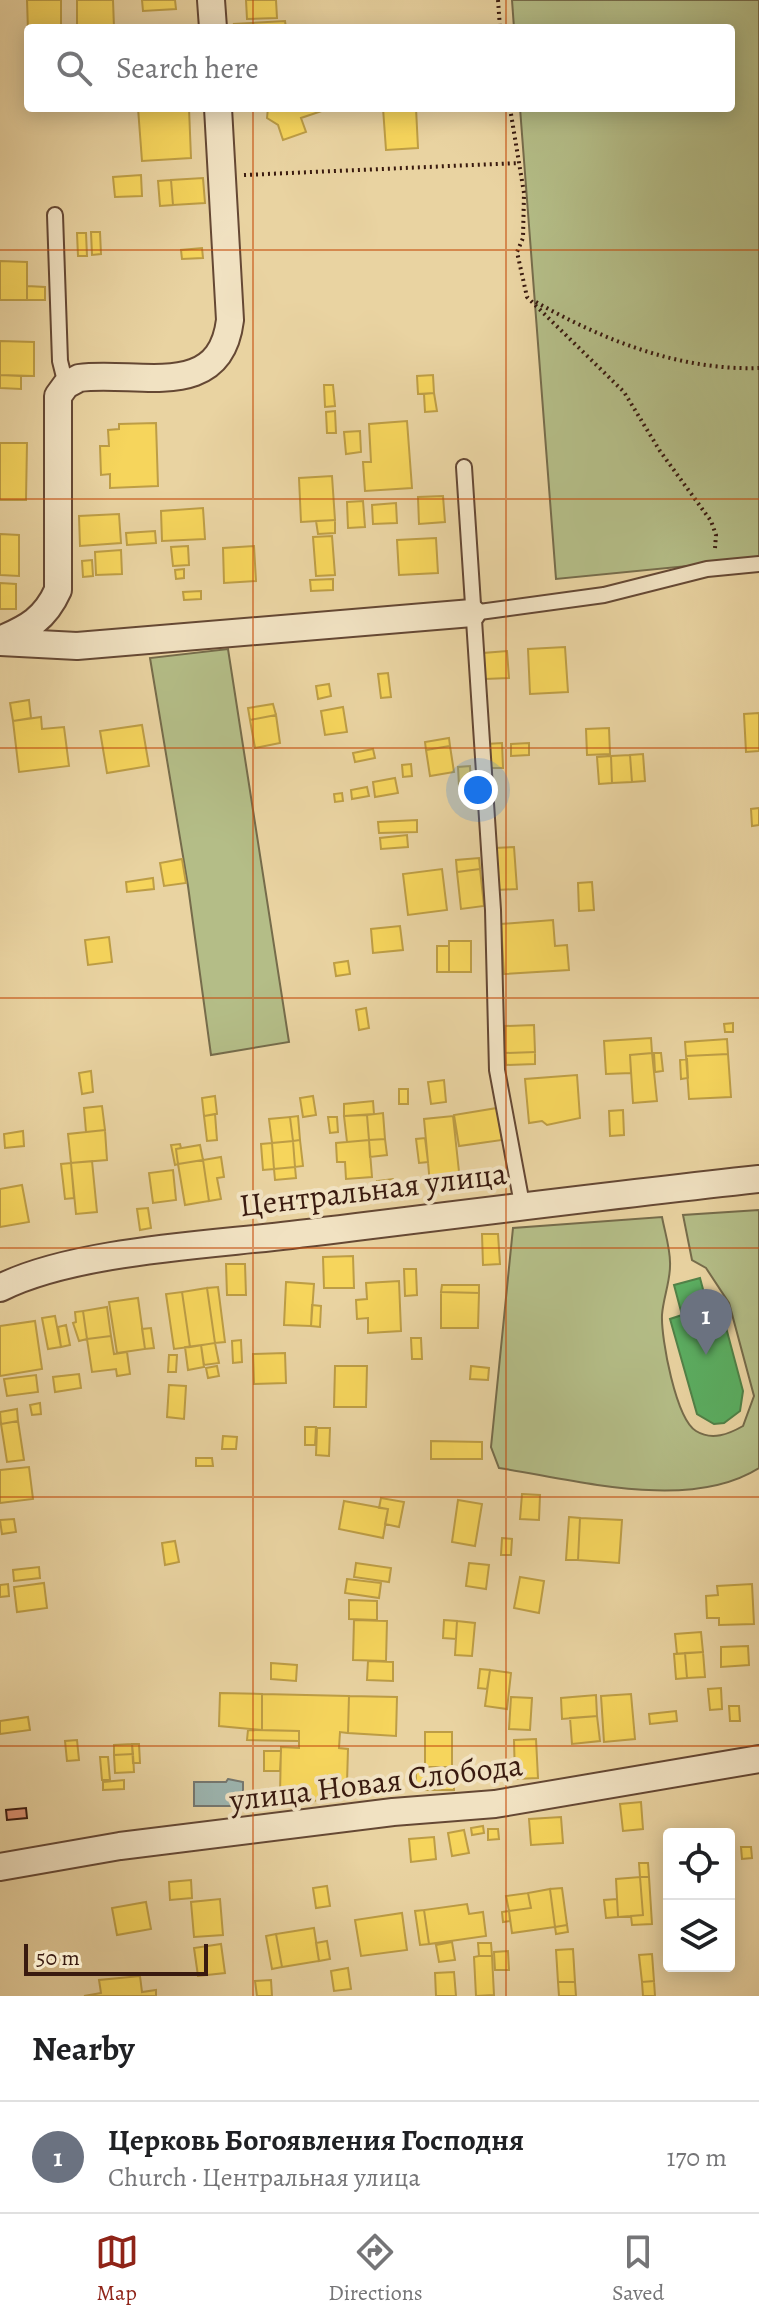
<!DOCTYPE html>
<html lang="en">
<head>
<meta charset="utf-8">
<style>
  :root { --surface:#fff; --page:#f6f6f6; --text:#202124; --muted:#757577; --line:#e0e0e0; --accent:#8f2418 }
  body { margin:0; font-family:Alegreya,serif; background:var(--page); color:var(--text) }
  .controls { position:absolute; right:24px; bottom:24px; display:grid; overflow:hidden; border-radius:8px; box-shadow:0 4px 20px #0003 }
  .controls button { width:72px; height:72px; display:grid; place-items:center; padding:0; border:0; border-bottom:2px solid var(--line); background:var(--surface); color:var(--text); font:40px sans-serif }
  .scale { position:absolute; left:24px; bottom:20px; width:184px; box-sizing:border-box; padding-left:8px; border:4px solid #391a0f; border-top:0; font-size:22px; line-height:28px; white-space:nowrap; color:#391a0f; -webkit-text-stroke:6px #f1e2c2; paint-order:stroke }
  .you { position:absolute; left:478px; top:790px; width:28px; height:28px; margin:-20px; border:6px solid #fff; border-radius:50%; background:#1a73e8; box-shadow:0 0 0 12px #1a73e833 }
  .badge { display:grid; place-items:center; width:52px; height:52px; border-radius:50%; background:var(--accent); color:#fff; font-size:26px; font-weight:700 }
  .pin { position:absolute; translate:-50% -66px; filter:drop-shadow(0 2px 4px #0008) }
  .pin::after { content:''; position:absolute; top:42px; width:28px; height:24px; background:inherit; clip-path:polygon(0 0,100% 0,50% 100%) }
  .list { margin:0; padding:0; list-style:none }
  h2 { display:flex; justify-content:space-between; align-items:center; height:104px; margin:0; padding:0 32px; font-size:34px }
  h2 small { font-size:26px; font-weight:400; color:var(--muted) }
  .list li { display:grid; grid-template-columns:52px 1fr auto; gap:24px; align-items:center; box-sizing:border-box; height:112px; padding:0 32px; border-top:2px solid var(--line) }
  .list b { display:block; font-size:30px; white-space:nowrap }
  .list p { margin:0; font-size:26px; white-space:nowrap; color:var(--muted) }
  .list em { font-size:26px; font-style:normal; color:var(--muted) }
  .icon { flex:none; width:44px; height:44px; fill:none; stroke:currentColor; stroke-width:2; stroke-linecap:round; stroke-linejoin:round }
  .map { position:relative; flex:none; width:759px; height:1996px; overflow:hidden }
  .search { position:absolute; background:var(--surface); box-shadow:0 4px 20px #0003; left:24px; right:24px; top:24px; height:88px; display:flex; align-items:center; gap:20px; box-sizing:border-box; padding:0 28px; border-radius:8px; color:var(--muted); font-size:30px }
  .sheet { height:216px; background:var(--surface) }
  nav { display:flex; justify-content:space-around; align-items:center; box-sizing:border-box; height:112px; border-top:2px solid var(--line); background:var(--surface); font-size:22px; color:var(--muted) }
  nav a { display:grid; justify-items:center; gap:4px }
  nav .on { color:var(--accent) }
  .map>svg:first-child { display:block }
</style>
</head>
<body>
<div class="map">
<svg width="759" height="1996" viewBox="0 0 759 1996">
  <rect width="100%" height="100%" fill="#e9d3a1"/>
  <filter id="stains"><feTurbulence type="fractalNoise" baseFrequency=".0025" numOctaves="4"/><feColorMatrix values="0 0 0 0 .2 0 0 0 0 .09 0 0 0 0 .02 0 0 0 .5 -.17"/></filter>
  <radialGradient id="worn" r=".72"><stop offset=".6" stop-color="#630" stop-opacity="0"/><stop offset="1" stop-color="#630" stop-opacity=".3"/></radialGradient>
  <path fill="#b4bd87" stroke="#766c4b" stroke-width="2" d="M512 0H759V559L556 579 520 108H731V28H514Z
    M228 649 289 1042 211 1055 188 886 150 658Z
    M759 1210V1468C689 1512 577 1480 499 1468L491 1447 513 1228 662 1217C665 1233 671 1251 670 1266 670 1282 663 1299 662 1315 661 1339 676 1419 696 1431 712 1441 729 1434 743 1426L754 1396 729 1303 706 1268 692 1260 683 1215Z"/>
  <path fill="#9cb5b0" stroke="#747770" stroke-width="2" d="M228 1779 243 1782V1806H194V1782H226Z"/>
  <path fill="#f6d55c" stroke="#bd9d45" stroke-width="2" d="M27 0H61V28L28 31Z
    M77 0H113L114 28H77Z
    M142 0H175L176 9 143 11Z
    M246 0H276L277 18 247 19Z
    M285 21 286 28H235L234 24Z
    M138 108H189L191 158 142 161Z
    M268 108H324L325 110 301 118 306 132 283 140 278 125 267 118Z
    M383 108H416L418 148 386 150Z
    M141 175 142 196 115 197 113 177Z
    M203 178 205 203 173 205 171 180Z
    M171 180 173 205 160 206 158 181Z
    M91 232H100L101 254 92 255Z
    M77 233H86L87 256H78Z
    M202 248 203 258 182 259 181 250Z
    M0 261 27 262V300H0Z
    M27 286 45 287V300H27Z
    M0 341 34 342V376L0 375Z
    M0 375 21 376V389L0 388Z
    M433 375 434 393 418 394 417 376Z
    M324 385H333L335 406 325 407Z
    M434 393 437 411 425 412 424 394Z
    M335 411 336 433H327L326 412Z
    M407 421 412 488 365 491 363 462H371L369 424Z
    M156 423 158 486 110 488V474L101 475 100 446H109L108 430 119 429V424Z
    M360 431 361 452 346 454 344 432Z
    M0 443H27L26 500H0Z
    M332 476 335 520 301 522 299 478Z
    M443 496 445 522 419 524 418 497Z
    M363 501 365 527 348 528 347 502Z
    M396 503 397 523 373 524 372 505Z
    M203 508 205 539 162 541 161 511Z
    M119 514 121 543 80 546 79 516Z
    M335 520V533L318 534 316 521Z
    M155 531 156 543 127 545 126 533Z
    M0 534 19 535V576L0 575Z
    M332 536 335 575 316 576 313 537Z
    M436 538 438 573 399 575 397 540Z
    M188 546 189 565 173 566 171 547Z
    M254 546 256 581 224 583 223 548Z
    M121 550 122 574 96 575 95 552Z
    M92 560 93 576 83 577 82 561Z
    M184 569V578L176 579 175 570Z
    M333 579V590L311 591 310 580Z
    M0 583 16 584V609H0Z
    M201 591V599L184 600 183 592Z
    M565 647 568 692 530 694 528 649Z
    M507 651 509 678 485 679 483 653Z
    M388 673 391 697 381 698 378 674Z
    M329 684 331 696 318 699 316 686Z
    M29 700 31 718 13 721 10 703Z
    M273 704 276 715 250 720 248 708Z
    M343 707 347 732 325 735 321 711Z
    M759 713V751L746 752 744 714Z
    M276 715 280 743 255 748 250 720Z
    M41 717 42 729 64 727 69 766 19 772 13 721Z
    M142 725 149 766 107 773 100 731Z
    M609 728 610 754 587 755 586 729Z
    M449 738 450 746 426 750 425 742Z
    M502 743 503 768H488L486 744Z
    M529 743V755L511 756V744Z
    M450 746 454 772 430 776 426 750Z
    M373 749 375 758 355 762 353 753Z
    M643 754 645 781 632 782 630 755Z
    M630 755 632 782 612 783 611 756Z
    M611 756 612 783 599 784 597 757Z
    M411 764 412 776 403 777 402 765Z
    M470 766 471 785 459 786 458 767Z
    M395 778 398 793 375 797 373 782Z
    M367 787 369 796 352 799 351 790Z
    M342 793 343 801 335 802 334 794Z
    M759 808V825L752 826 751 809Z
    M417 820V832L379 833 378 822Z
    M407 835 408 847 381 849 380 838Z
    M514 847 517 889 497 890 494 848Z
    M479 858 480 869 457 872 456 860Z
    M182 859 186 883 164 886 160 863Z
    M442 869 447 910 408 915 403 874Z
    M480 869 484 906 461 909 457 872Z
    M153 878 154 889 127 892 126 882Z
    M592 882 594 910 579 911 578 883Z
    M553 920 555 946 567 945 569 970 504 974 501 924Z
    M400 926 403 950 373 953 371 929Z
    M109 937 112 962 88 965 85 940Z
    M449 941H471V972H449Z
    M437 946H449V972H437Z
    M348 961 350 974 336 976 334 963Z
    M366 1008 369 1028 359 1030 356 1010Z
    M733 1023V1032H725L724 1024Z
    M534 1025 535 1052 505 1053V1026Z
    M651 1038 652 1053 630 1055 631 1073 606 1074 604 1041Z
    M727 1039 728 1054 686 1056 685 1042Z
    M535 1052V1064L506 1065 505 1053Z
    M652 1053 657 1101 633 1103 630 1055Z
    M654 1053H661L663 1071 655 1072Z
    M728 1054 731 1097 689 1099 686 1056Z
    M687 1059 688 1078 681 1079 680 1060Z
    M91 1071 93 1092 82 1094 79 1073Z
    M577 1075 580 1118 547 1125 542 1121 529 1123 525 1079Z
    M444 1080 446 1102 431 1104 428 1082Z
    M399 1089H408V1104H399Z
    M215 1096 217 1114 204 1116 202 1098Z
    M313 1096 316 1115 303 1117 300 1098Z
    M373 1101 374 1114 344 1116V1104Z
    M102 1106 105 1130 86 1132 84 1108Z
    M497 1108 502 1140 459 1146 454 1115Z
    M623 1110 624 1135 610 1136 609 1111Z
    M383 1113 385 1139 369 1140 367 1115Z
    M215 1114 217 1140 207 1141 204 1116Z
    M367 1115 369 1140 347 1142 344 1116Z
    M298 1116 300 1140 293 1141 290 1117Z
    M453 1116 460 1181 430 1184 424 1119Z
    M290 1117 293 1141 272 1143 269 1119Z
    M328 1117H337L338 1132 330 1133Z
    M105 1130 107 1160 71 1163 68 1134Z
    M23 1131 24 1146 5 1148 4 1134Z
    M425 1138 428 1162 419 1163 416 1139Z
    M385 1139 387 1155 370 1157 369 1140Z
    M300 1140 303 1166 295 1167 293 1141Z
    M369 1140 372 1177 346 1179 345 1162H337L336 1143Z
    M293 1141 295 1167 274 1169 272 1143Z
    M272 1143 274 1169 263 1170 261 1144Z
    M180 1144 181 1148 176 1149 178 1164 175 1165 171 1145Z
    M200 1145 203 1160 178 1164 176 1149Z
    M221 1157 224 1177 217 1178 221 1199 209 1201 203 1160Z
    M203 1160 209 1201 185 1205 178 1164Z
    M92 1161 97 1212 76 1214 71 1163Z
    M71 1163 74 1198 65 1199 61 1164Z
    M295 1167 296 1178 275 1180 274 1169Z
    M173 1170 176 1200 153 1203 149 1173Z
    M393 1179 396 1195 379 1198 377 1181Z
    M22 1185 29 1222 0 1227V1189Z
    M148 1208 151 1228 140 1230 137 1209Z
    M482 1234H498L500 1264 483 1265Z
    M353 1256 354 1288H324L323 1257Z
    M226 1264H245L246 1295H227Z
    M404 1269H416L417 1295 405 1296Z
    M399 1281 401 1331 368 1333V1318L357 1319 356 1300 367 1299 366 1283Z
    M286 1282 314 1284 311 1326 284 1325Z
    M442 1285H479V1293L441 1292Z
    M218 1287 225 1342 215 1343 207 1288Z
    M207 1288 215 1343 190 1347 182 1292Z
    M182 1292 190 1347 174 1349 166 1294Z
    M441 1292 479 1293 478 1328H441Z
    M138 1298 145 1349 117 1353 109 1302Z
    M312 1305 321 1306 320 1327 311 1326Z
    M107 1307 111 1336 87 1339 83 1311Z
    M83 1311 87 1339 79 1341 73 1323 76 1322 75 1312Z
    M55 1316 61 1347 48 1349 42 1318Z
    M35 1321 42 1369 0 1376V1326Z
    M66 1325 70 1345 61 1347 58 1327Z
    M151 1328 154 1348 145 1349 142 1329Z
    M111 1336 114 1354 127 1352 130 1374 117 1376 116 1369 92 1372 87 1339Z
    M411 1338H421L422 1359H412Z
    M241 1340 242 1362 233 1363 232 1341Z
    M215 1343 219 1363 204 1365 201 1345Z
    M201 1345 204 1367 188 1370 185 1347Z
    M285 1353 286 1383 254 1384 253 1354Z
    M169 1355H177L176 1372H168Z
    M217 1366 219 1376 208 1378 206 1368Z
    M335 1366H367L366 1407H334Z
    M471 1366 489 1368 488 1380 470 1379Z
    M79 1374 81 1388 55 1392 53 1377Z
    M36 1375 38 1392 7 1396 4 1379Z
    M169 1385 186 1386 184 1419 167 1417Z
    M40 1403 41 1414 32 1415 30 1405Z
    M17 1409 18 1421 1 1424 0 1412Z
    M18 1421 24 1460 7 1462 1 1424Z
    M305 1427H316L315 1445H305Z
    M317 1428H330L329 1456 316 1455Z
    M223 1436 237 1437 236 1449H222Z
    M431 1441 482 1442V1459H431Z
    M196 1458H212L213 1466H196Z
    M29 1467 33 1499 0 1503V1470Z
    M522 1494 540 1495 539 1520 520 1519Z
    M381 1498 404 1502 399 1527 385 1524 388 1509 379 1508Z
    M458 1500 482 1504 475 1546 452 1542Z
    M344 1501 388 1509 383 1538 339 1529Z
    M569 1517 580 1518 578 1560H566Z
    M580 1518 622 1520 619 1563 578 1560Z
    M14 1519 16 1532 2 1534 0 1520Z
    M502 1538 512 1539 511 1555H501Z
    M175 1541 179 1562 165 1565 162 1543Z
    M356 1563 391 1568 389 1582 354 1577Z
    M469 1563 489 1565 486 1589 466 1586Z
    M39 1567 40 1578 14 1581 13 1570Z
    M520 1577 544 1581 539 1613 514 1608Z
    M347 1579 381 1583 379 1598 345 1593Z
    M44 1583 47 1608 17 1612 14 1587Z
    M8 1584 9 1596 0 1597V1585Z
    M752 1584 754 1624 719 1625V1618H707L706 1596 718 1595 717 1586Z
    M349 1600 377 1601V1620L349 1619Z
    M354 1620 387 1621 386 1661 353 1660Z
    M444 1620 457 1621 456 1639 443 1638Z
    M457 1621 475 1623 472 1656 455 1655Z
    M701 1632 703 1652 677 1654 675 1634Z
    M748 1646 749 1665 721 1667V1647Z
    M703 1652 705 1677 687 1678 685 1653Z
    M685 1653 687 1678 676 1679 674 1654Z
    M368 1661 393 1662V1681L367 1680Z
    M271 1663 297 1665 296 1681 271 1679Z
    M480 1669 490 1670 487 1689 478 1688Z
    M490 1670 511 1673 507 1709 485 1706Z
    M721 1688 722 1709 710 1710 708 1689Z
    M220 1693 262 1694V1730L219 1726Z
    M262 1694 349 1696 348 1733 340 1732 339 1748 348 1749 347 1783 330 1782V1801L298 1800V1795L280 1794 281 1747 299 1748V1731L262 1730Z
    M631 1694 635 1739 604 1742 601 1696Z
    M596 1695 597 1716 562 1719 561 1698Z
    M349 1696 397 1697 396 1736 348 1733Z
    M511 1697 532 1698 530 1730 509 1729Z
    M729 1706H739L740 1721H730Z
    M676 1711 677 1721 650 1724 649 1714Z
    M597 1716 600 1741 572 1744 570 1718Z
    M28 1717 30 1730 0 1734V1721Z
    M248 1730 299 1731V1741L247 1740Z
    M425 1732H452V1767H425Z
    M536 1739 538 1778 515 1779 514 1740Z
    M77 1740 79 1760 67 1761 65 1741Z
    M132 1744 133 1754 114 1755V1745Z
    M132 1744H139L140 1763H133Z
    M264 1751H281L280 1771H264Z
    M133 1754 134 1772 115 1773 114 1755Z
    M100 1757H108L110 1780H102Z
    M416 1767H454V1790H416Z
    M124 1780V1789L103 1790V1782Z
    M641 1802 643 1829 623 1831 620 1804Z
    M561 1817 563 1843 531 1845 529 1819Z
    M483 1826 484 1833 472 1835 471 1828Z
    M488 1829H498L499 1839 488 1840Z
    M464 1830 469 1853 452 1856 448 1833Z
    M434 1837 436 1859 411 1862 409 1839Z
    M741 1847H751L752 1858 742 1859Z
    M639 1863H648L649 1877H640Z
    M640 1877H649L652 1924 632 1925 631 1916 643 1915Z
    M640 1877 643 1915 618 1917 616 1879Z
    M191 1880 192 1898 170 1900 169 1882Z
    M327 1886 330 1906 316 1908 313 1888Z
    M562 1888 567 1925 555 1927 550 1889Z
    M550 1889 555 1927 512 1933 509 1911 531 1908 528 1893Z
    M528 1893 531 1908 509 1911 506 1896Z
    M220 1899 223 1935 194 1937 191 1902Z
    M617 1899 618 1917 606 1918 604 1900Z
    M146 1902 151 1929 117 1935 112 1908Z
    M467 1904 469 1914 483 1912 486 1936 429 1944 424 1910Z
    M424 1910 429 1944 420 1945 415 1911Z
    M509 1911 510 1921 503 1922 502 1912Z
    M402 1913 407 1950 361 1956 355 1920Z
    M567 1925 568 1932 556 1934 555 1927Z
    M314 1928 319 1961 282 1967 276 1934Z
    M276 1934 282 1967 272 1969 266 1936Z
    M327 1941 330 1959 319 1961 316 1943Z
    M452 1942 455 1960 439 1962 436 1945Z
    M478 1943H491L492 1956H479Z
    M221 1944 225 1973 198 1976 194 1948Z
    M573 1949 575 1982H558L556 1950Z
    M508 1951 509 1970H495L494 1952Z
    M652 1954 654 1981 642 1982 639 1955Z
    M479 1956H492L494 1995 476 1996 474 1957Z
    M348 1968 351 1989 334 1991 331 1971Z
    M454 1972 456 1996H436L435 1973Z
    M140 1976 142 1992 156 1990V1996H84L101 1993 99 1980Z
    M271 1980 272 1996H257L255 1981Z
    M654 1981 655 1996H643L642 1982Z
    M558 1982H575L576 1996H559Z"/>
  <path fill="#5aae61" stroke="#508248" stroke-width="2" d="M700 1278 708 1308 720 1305 743 1391 740 1411 724 1423 714 1424 697 1414 670 1319 682 1315 674 1285Z"/>
  <path fill="#e09476" stroke="#391a0f" stroke-width="2" d="M26 1808 27 1818 7 1820 6 1810Z"/>
  <g fill="none" stroke-linecap="round" stroke-linejoin="round">
    <g stroke="#654834" stroke-width="18">
      <path id="service" d="M55 215 60 361 66 385
        M464 467 493 910 497 1070 522 1204
        M472 613 604 595 707 569 759 564"/>
    </g>
    <g stroke="#654834" stroke-width="30">
      <path id="minor" d="M211 0 213 28
        M0 640C28 628 45 619 58 590V396L66 385 79 378C137 370 220 403 230 320L218 108
        M0 642 77 646 472 613
        M0 1288C73 1251 208 1245 291 1235 447 1216 603 1196 759 1179
        M0 1867 120 1846 393 1812 495 1804 759 1759"/>
    </g>
    <path stroke="#391a0f" stroke-width="4" stroke-dasharray="2 4" stroke-linecap="butt" d="M498 0 500 28
      M510 108 524 193 523 238 517 252 527 297 624 392 660 451 711 521 716 535 715 548
      M244 175 519 163
      M536 302C603 340 681 371 759 368"/>
    <use href="#service" stroke="#f1e2c2" stroke-width="14"/>
    <use href="#minor" stroke="#f1e2c2" stroke-width="26"/>
  </g>
  <path fill="none" stroke="#c54c0d" stroke-width="2" stroke-opacity="0.55" d="M253 0V28M506 0V28M253 108V1996M506 108V1996M0 250H759M0 499H759M0 748H759M0 998H759M0 1248H759M0 1497H759M0 1746H759"/>
  <g text-anchor="middle" stroke-width="8" stroke-linejoin="round" paint-order="stroke">
    <g font-size="32" fill="#391a0f" stroke="#f1e2c2">
      <text transform="translate(373 1189) rotate(-7)" y="11">Центральная улица</text>
      <text transform="translate(376 1782) rotate(-7)" y="11">улица Новая Слобода</text>
    </g>
  </g>
  <rect width="100%" height="100%" filter="url(#stains)"/>
  <rect width="100%" height="100%" fill="url(#worn)"/>
</svg>
<div class="controls">
<button><svg class="icon" aria-label="locate" viewBox="0 0 24 24"><circle cx="12" cy="12" r="6"/><path d="M12 2v4M12 18v4M2 12h4M18 12h4"/></svg></button>
<button><svg class="icon" aria-label="layers" viewBox="0 0 24 24"><path d="M12 4l9 5-9 5-9-5zM3 14l9 5 9-5"/></svg></button>
</div>
<div class="scale">50 m</div>
<div class="you"></div>
<div class="pin badge" style="left:706px;top:1355px;background:#6b7280">1</div>
<div class="search"><svg class="icon" aria-label="search" viewBox="0 0 24 24"><circle cx="10" cy="10" r="6"/><path d="M15 15l6 6"/></svg>Search here</div>
</div>
<section class="sheet">
<h2>Nearby<small></small></h2>
<ul class="list">
<li><span class="badge" style="background:#6b7280">1</span><div><b>Церковь Богоявления Господня</b><p>Church · Центральная улица</p></div><em>170 m</em></li>
</ul>
</section>
<nav>
<a class="on"><svg class="icon" aria-label="map" viewBox="0 0 24 24"><path d="M3 6l6-2 6 2 6-2v14l-6 2-6-2-6 2zM9 4v14M15 6v14"/></svg>Map</a>
<a><svg class="icon" aria-label="directions" viewBox="0 0 24 24"><path d="M12 3l9 9-9 9-9-9zM9 14v-3h6M13 9l2 2-2 2"/></svg>Directions</a>
<a><svg class="icon" aria-label="saved" viewBox="0 0 24 24"><path d="M7 4h10v16l-5-4-5 4z"/></svg>Saved</a>
</nav>
</body>
</html>
